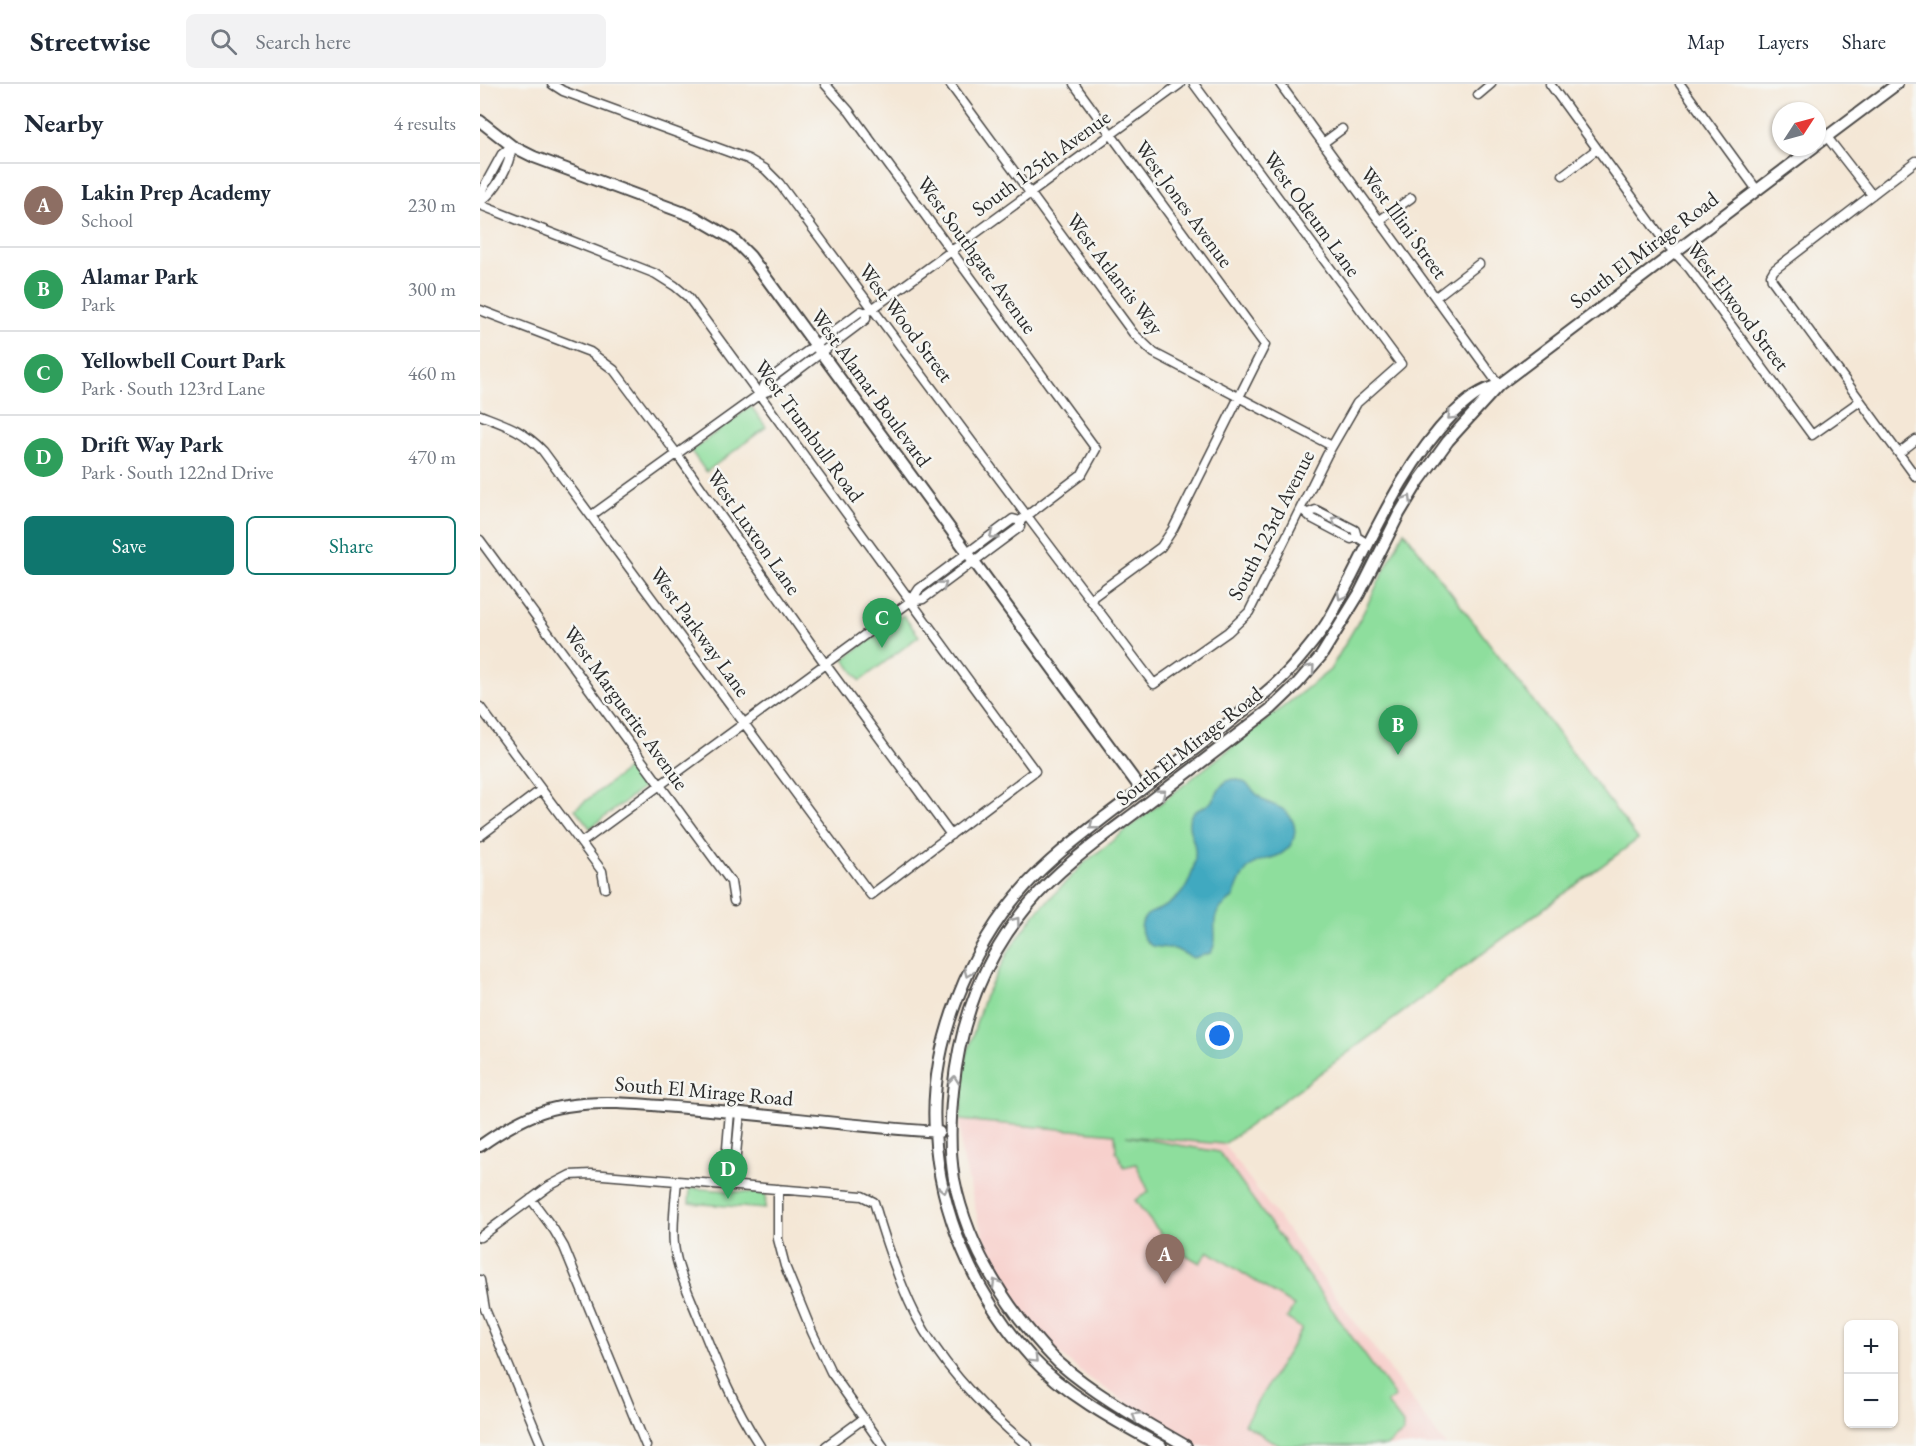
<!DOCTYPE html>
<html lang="en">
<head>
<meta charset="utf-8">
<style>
  :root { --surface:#fff; --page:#f2f2f3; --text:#1f2937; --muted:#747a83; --line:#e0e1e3; --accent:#0f766e }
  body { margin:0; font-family:"EB Garamond",serif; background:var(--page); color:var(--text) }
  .controls { position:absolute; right:18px; bottom:18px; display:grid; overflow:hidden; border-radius:9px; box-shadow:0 2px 4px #0004 }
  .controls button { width:54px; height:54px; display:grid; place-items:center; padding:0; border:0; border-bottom:2px solid var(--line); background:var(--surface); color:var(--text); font:30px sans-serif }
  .compass { position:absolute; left:1292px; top:18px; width:54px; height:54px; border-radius:50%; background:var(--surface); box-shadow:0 2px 4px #0004; rotate:54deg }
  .you { position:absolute; left:740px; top:952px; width:21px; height:21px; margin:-15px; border:4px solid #fff; border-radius:50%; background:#1a73e8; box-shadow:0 0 0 9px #1a73e833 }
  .badge { display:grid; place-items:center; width:39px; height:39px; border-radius:50%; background:var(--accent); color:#fff; font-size:20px; font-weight:700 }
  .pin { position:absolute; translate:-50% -50px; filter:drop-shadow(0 2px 3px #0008) }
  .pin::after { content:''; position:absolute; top:32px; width:21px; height:18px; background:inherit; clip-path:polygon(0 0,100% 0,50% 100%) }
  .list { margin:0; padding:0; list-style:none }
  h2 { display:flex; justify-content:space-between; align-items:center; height:78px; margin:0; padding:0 24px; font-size:26px }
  h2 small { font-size:20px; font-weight:400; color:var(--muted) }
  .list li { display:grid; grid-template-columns:39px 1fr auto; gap:18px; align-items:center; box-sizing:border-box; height:84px; padding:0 24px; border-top:2px solid var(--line) }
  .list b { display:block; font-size:22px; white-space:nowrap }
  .list p { margin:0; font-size:20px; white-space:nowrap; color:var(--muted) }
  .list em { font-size:20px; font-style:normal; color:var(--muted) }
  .actions { display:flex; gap:12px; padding:18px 24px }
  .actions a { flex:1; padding:14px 0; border:2px solid var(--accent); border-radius:9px; text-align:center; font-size:21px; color:var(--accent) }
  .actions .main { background:var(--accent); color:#fff }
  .icon { flex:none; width:33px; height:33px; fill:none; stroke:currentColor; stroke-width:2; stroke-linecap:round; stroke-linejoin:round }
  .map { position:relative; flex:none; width:1436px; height:1362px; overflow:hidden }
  header { display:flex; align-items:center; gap:36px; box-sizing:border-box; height:84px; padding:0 30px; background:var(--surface); border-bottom:2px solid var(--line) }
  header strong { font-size:28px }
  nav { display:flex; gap:33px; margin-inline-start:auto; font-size:21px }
  .search { width:420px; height:54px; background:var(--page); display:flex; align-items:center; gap:15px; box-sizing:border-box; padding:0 21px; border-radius:9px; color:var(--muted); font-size:22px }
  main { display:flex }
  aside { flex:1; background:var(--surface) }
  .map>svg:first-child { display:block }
</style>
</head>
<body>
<header>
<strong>Streetwise</strong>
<div class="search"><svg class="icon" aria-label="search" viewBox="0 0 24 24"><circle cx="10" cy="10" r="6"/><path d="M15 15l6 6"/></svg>Search here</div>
<nav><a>Map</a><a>Layers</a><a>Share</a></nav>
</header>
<main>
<aside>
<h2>Nearby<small>4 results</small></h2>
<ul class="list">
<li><span class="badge" style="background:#8d6e63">A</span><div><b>Lakin Prep Academy</b><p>School</p></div><em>230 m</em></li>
<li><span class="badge" style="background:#2e9e5b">B</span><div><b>Alamar Park</b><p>Park</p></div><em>300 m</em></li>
<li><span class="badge" style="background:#2e9e5b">C</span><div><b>Yellowbell Court Park</b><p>Park · South 123rd Lane</p></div><em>460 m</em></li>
<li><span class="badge" style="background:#2e9e5b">D</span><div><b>Drift Way Park</b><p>Park · South 122nd Drive</p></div><em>470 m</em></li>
</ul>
<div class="actions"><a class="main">Save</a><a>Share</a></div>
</aside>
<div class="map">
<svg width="1436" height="1362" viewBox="0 0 1436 1362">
  <rect width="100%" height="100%" fill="#f6f6f2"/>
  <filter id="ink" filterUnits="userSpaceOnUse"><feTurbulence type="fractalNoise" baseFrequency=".0167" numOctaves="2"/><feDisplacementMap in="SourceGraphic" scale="12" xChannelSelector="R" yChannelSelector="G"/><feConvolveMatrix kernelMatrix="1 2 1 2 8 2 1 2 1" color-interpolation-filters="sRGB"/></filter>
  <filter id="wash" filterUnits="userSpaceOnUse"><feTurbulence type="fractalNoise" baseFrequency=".008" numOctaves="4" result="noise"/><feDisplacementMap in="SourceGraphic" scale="24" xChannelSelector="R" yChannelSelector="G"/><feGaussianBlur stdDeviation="1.35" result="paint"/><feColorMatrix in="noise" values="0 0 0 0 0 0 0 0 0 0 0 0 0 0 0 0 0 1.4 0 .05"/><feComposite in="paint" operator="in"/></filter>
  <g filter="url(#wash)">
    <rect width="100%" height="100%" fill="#f4e7d6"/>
    <path fill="#f7d0cc" d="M480 1036 744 1060 966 1362H717L661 1328 603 1290 567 1259 535 1220 513 1180 498 1135 481 1066Z"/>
    <path fill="#8ede9d" stroke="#5c8464" stroke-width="1.5" d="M271 322 286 343 226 388 211 367Z
      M924 447 1158 755 744 1060 646 1052 739 1068 915 1313 907 1319 923 1340V1349L906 1362H800L764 1340 822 1245 807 1234 814 1222 728 1167 720 1179C692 1165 672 1141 655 1116L669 1108 656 1080 644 1083 636 1067 635 1050 480 1036 486 973 504 914 530 865 556 829 603 780 850 586 881 533Z
      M423 531 439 552 380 597 364 575Z
      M149 684 164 703 110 744 95 725Z
      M210 1104 286 1110 285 1125 209 1119Z"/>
    <path fill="#40a9c0" stroke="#366a76" stroke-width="1.5" d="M752 695C772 696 772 712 789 719 795 722 801 723 805 727 820 740 817 760 801 770 791 776 780 774 771 782 760 791 759 801 753 813 749 818 743 821 739 826 729 839 741 856 730 869L713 874 695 865 672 862C661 855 657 841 667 831 671 828 676 827 680 825 692 820 704 809 709 797 713 787 716 776 715 765 714 754 704 740 712 730 717 724 725 724 731 718 739 709 739 699 752 695Z"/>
  </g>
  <g filter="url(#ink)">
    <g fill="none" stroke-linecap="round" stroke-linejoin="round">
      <g stroke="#494745" stroke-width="11">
        <path id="street" d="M72 0 83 7 268 75 285 85 299 99 547 432 674 600 748 548 769 528 847 371 877 319 921 280 714 0
          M345 0 369 27 616 365 602 390 540 437V443L443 515 431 517
          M470 0 653 249 674 269 852 362
          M594 0 785 261 693 445 681 463 610 515
          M800 0 1019 301
          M1070 0 1185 158 1209 184 1332 351 1380 317
          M1200 0 1277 106
          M998 11 1011 0
          M1347 53 1392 111
          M843 59 862 45
          M1436 77 1294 186 1291 191 1292 196 1436 393
          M1083 91 1117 65
          M0 110 22 70 32 62
          M0 118C17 106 29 83 32 62
          M0 121 176 190 195 202 208 213 555 687 391 811 63 367C43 346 26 341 0 331
          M900 136 931 114
          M956 213 999 180
          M0 226 110 268 134 286 197 370 346 581 471 751
          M280 310 286 298 381 227 386 229 392 225 700 0
          M1419 369 1436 356
          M825 428 833 435 871 455 877 453
          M828 429 836 426 875 446 877 453 888 460
          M112 431 280 310 293 305 386 235V229
          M0 456 251 798 254 817
          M0 623 122 787 125 804
          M0 752 61 706
          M101 759 431 517 439 505 533 435 540 437
          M197 1097C195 1118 192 1140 194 1161 197 1185 208 1208 217 1230 235 1276 253 1321 280 1362
          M244 1101 250 1028
          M253 1102 260 1029
          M298 1105V1155L305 1182 332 1248 351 1288 403 1362
          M51 1115 74 1146 84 1163 166 1362
          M0 1153 69 1102 90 1091 111 1090 382 1112 394 1118C405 1156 417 1194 435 1230 462 1282 503 1325 548 1362
          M0 1196 5 1225 62 1362
          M346 1362 383 1335"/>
      </g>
      <g stroke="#494745" stroke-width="14">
        <path id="secondary" d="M0 37 32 62 54 73 215 133 253 155 270 172 661 705
          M1337 60 1417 0
          M0 1062C25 1044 55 1026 86 1022 130 1015 174 1022 218 1025 299 1032 379 1043 459 1048
          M681 1362C635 1337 586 1311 550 1272 495 1211 459 1129 455 1047 449 961 490 862 547 800 571 774 598 754 626 732 668 700 711 669 752 636 774 618 796 602 814 581 826 567 839 552 848 537 857 523 863 508 871 494 900 437 928 376 973 330 988 316 999 306 1019 301
          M706 1362C663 1337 617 1312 579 1279 565 1266 552 1250 540 1235 509 1194 484 1146 474 1095 469 1066 470 1036 473 1007 480 936 503 875 549 820 579 784 619 756 656 728 702 693 747 659 792 624L817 600 841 572 879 510 919 430 939 397 968 357 1019 301 1334 63"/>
      </g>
      <use href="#street" stroke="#fff" stroke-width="8"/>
      <use href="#secondary" stroke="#fff" stroke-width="10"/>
    </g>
    <defs><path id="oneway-chevron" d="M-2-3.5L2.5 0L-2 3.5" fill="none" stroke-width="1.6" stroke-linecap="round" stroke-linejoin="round" transform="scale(1.5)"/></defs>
    <g stroke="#a0a0a0">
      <use href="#oneway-chevron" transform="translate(971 332) rotate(135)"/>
      <use href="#oneway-chevron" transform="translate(928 415) rotate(-59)"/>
      <use href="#oneway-chevron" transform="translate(855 436) rotate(-153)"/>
      <use href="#oneway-chevron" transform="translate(513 451) rotate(143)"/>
      <use href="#oneway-chevron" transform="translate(463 501) rotate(-36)"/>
      <use href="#oneway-chevron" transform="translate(861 512) rotate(118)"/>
      <use href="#oneway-chevron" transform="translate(831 584) rotate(-49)"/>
      <use href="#oneway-chevron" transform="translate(682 709) rotate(-37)"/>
      <use href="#oneway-chevron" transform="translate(613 742) rotate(142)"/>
      <use href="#oneway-chevron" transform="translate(536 837) rotate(-53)"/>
      <use href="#oneway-chevron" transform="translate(488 889) rotate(113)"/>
      <use href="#oneway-chevron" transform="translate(474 996) rotate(-84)"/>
      <use href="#oneway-chevron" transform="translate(464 1105) rotate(77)"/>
      <use href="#oneway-chevron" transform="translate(516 1199) rotate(-121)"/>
      <use href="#oneway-chevron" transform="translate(554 1275) rotate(45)"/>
      <use href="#oneway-chevron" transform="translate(656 1332) rotate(-148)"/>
    </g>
  </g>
  <g text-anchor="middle" stroke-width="5" stroke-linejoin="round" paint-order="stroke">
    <g font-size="21" fill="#2b2b2b" stroke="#f6f6f2">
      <text transform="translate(561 79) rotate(-36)" y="7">South 125th Avenue</text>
      <text transform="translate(704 120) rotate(54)" y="7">West Jones Avenue</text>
      <text transform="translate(832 130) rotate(54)" y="7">West Odeum Lane</text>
      <text transform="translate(924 139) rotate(54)" y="7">West Illini Street</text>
      <text transform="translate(1164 166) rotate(-37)" y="7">South El Mirage Road</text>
      <text transform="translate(497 171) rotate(54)" y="7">West Southgate Avenue</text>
      <text transform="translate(635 190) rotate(53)" y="7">West Atlantis Way</text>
      <text transform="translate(1258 222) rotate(53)" y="7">West Elwood Street</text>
      <text transform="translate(426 239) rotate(53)" y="7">West Wood Street</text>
      <text transform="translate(391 304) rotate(54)" y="7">West Alamar Boulevard</text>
      <text transform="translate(329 347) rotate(54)" y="7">West Trumbull Road</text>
      <text transform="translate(791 441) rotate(-63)" y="7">South 123rd Avenue</text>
      <text transform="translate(274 448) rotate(55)" y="7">West Luxton Lane</text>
      <text transform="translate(220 548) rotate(54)" y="7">West Parkway Lane</text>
      <text transform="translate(146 624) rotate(54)" y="7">West Marguerite Avenue</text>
      <text transform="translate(709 662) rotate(-38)" y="7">South El Mirage Road</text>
      <text transform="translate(224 1007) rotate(5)" y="7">South El Mirage Road</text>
    </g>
  </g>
</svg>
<div class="controls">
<button>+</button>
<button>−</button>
</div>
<svg class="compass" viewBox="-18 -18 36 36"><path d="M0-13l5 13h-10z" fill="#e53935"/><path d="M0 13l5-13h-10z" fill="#747a83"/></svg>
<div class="you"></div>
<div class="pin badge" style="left:685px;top:1200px;background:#8d6e63">A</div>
<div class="pin badge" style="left:918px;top:671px;background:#2e9e5b">B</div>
<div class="pin badge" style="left:402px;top:564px;background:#2e9e5b">C</div>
<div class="pin badge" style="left:248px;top:1115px;background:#2e9e5b">D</div>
</div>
</main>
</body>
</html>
